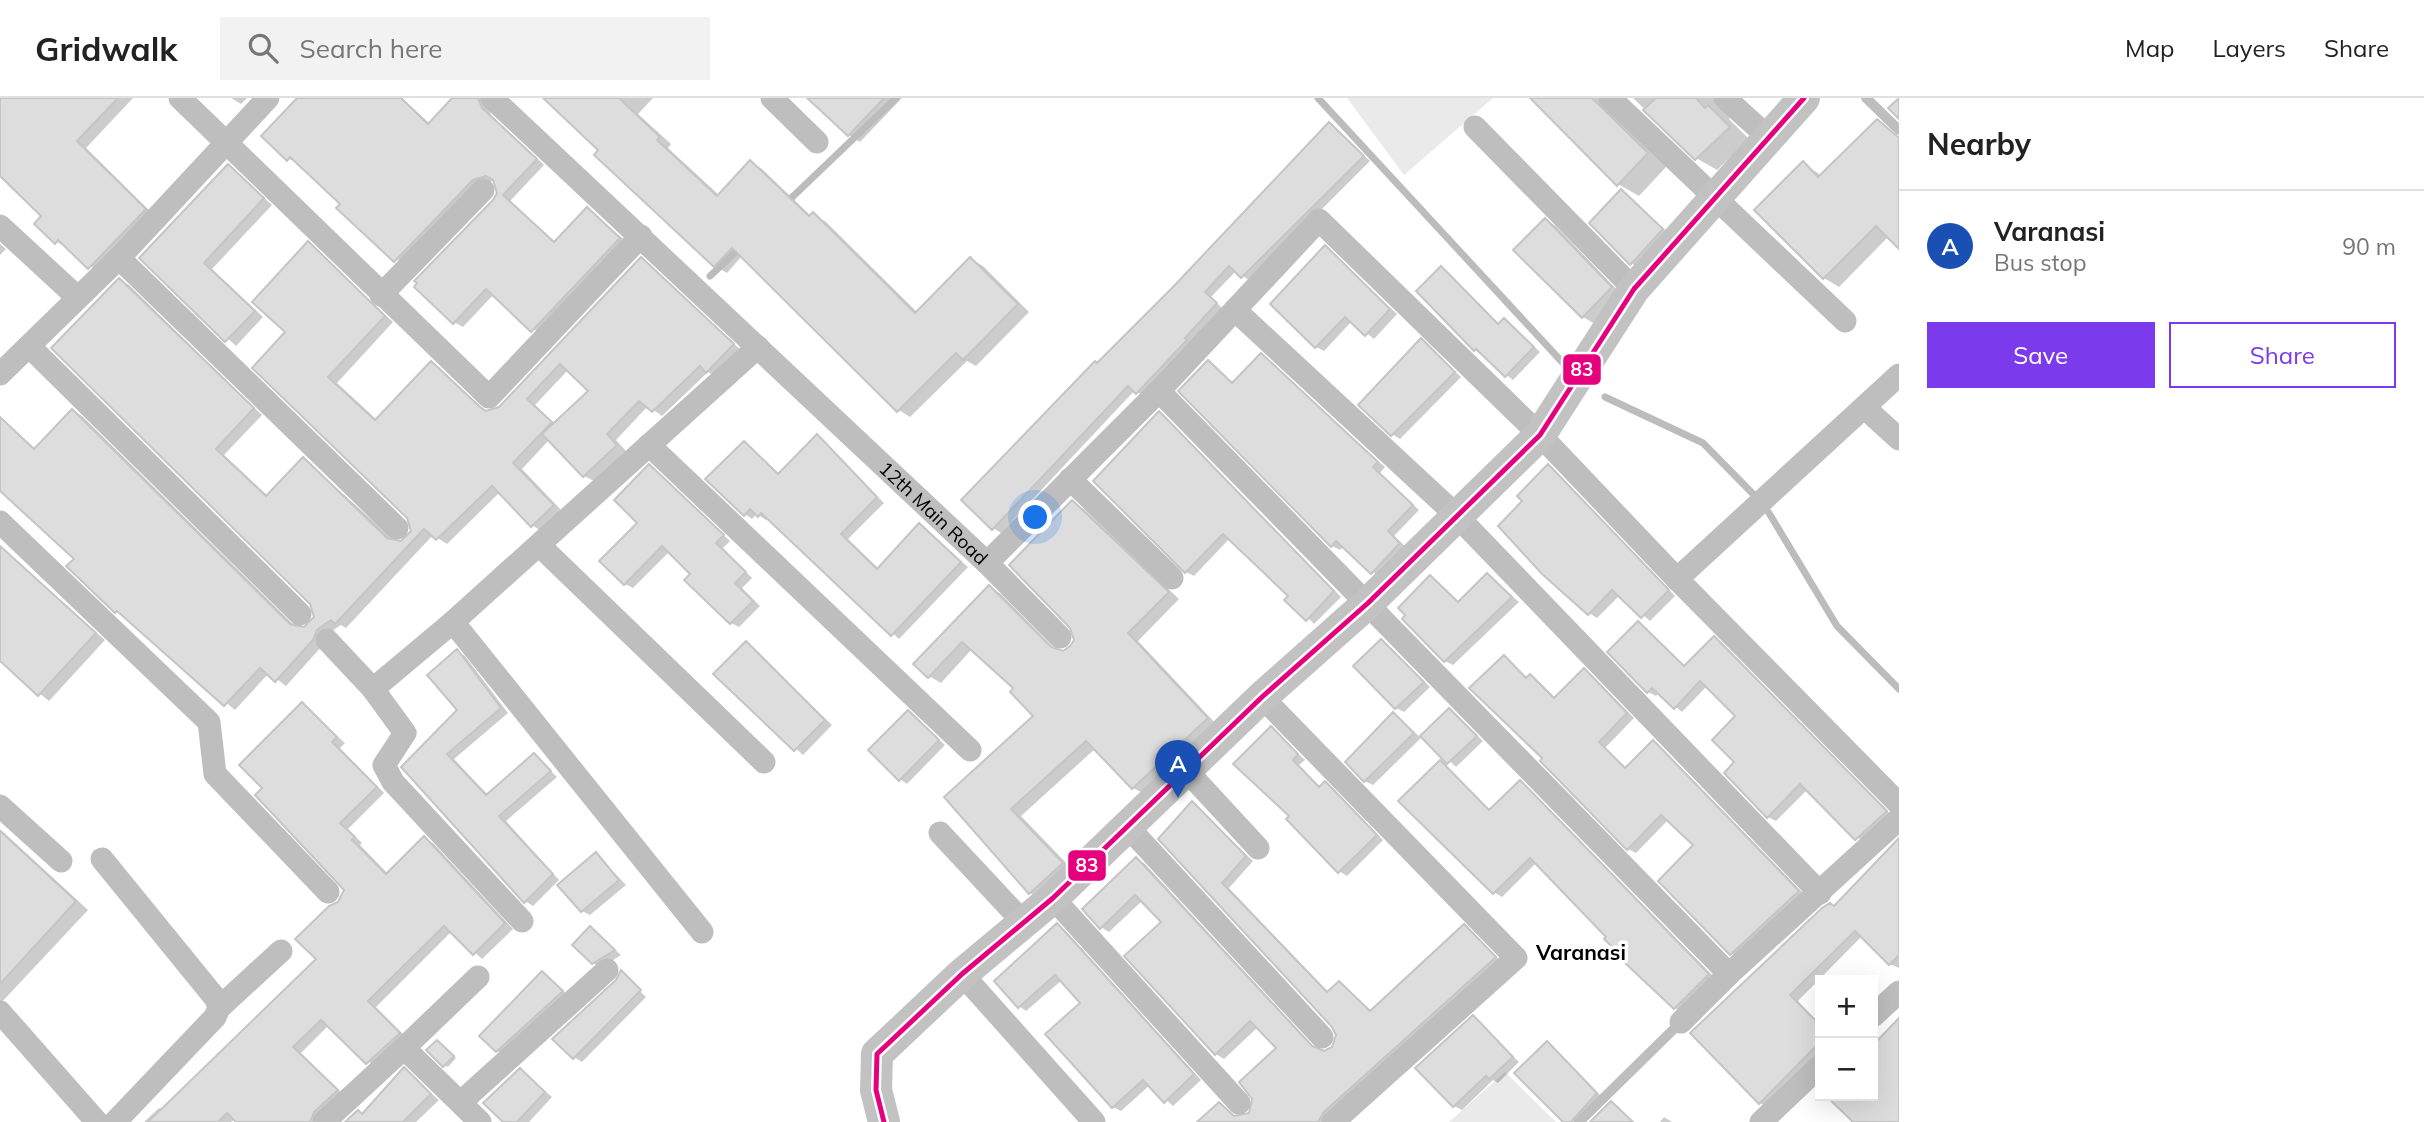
<!DOCTYPE html>
<html lang="en">
<head>
<meta charset="utf-8">
<style>
  :root { --surface:#fff; --page:#f2f2f2; --text:#222; --muted:#767676; --line:#e0e0e0; --accent:#7c3aed }
  body { margin:0; font-family:Mulish,sans-serif; background:var(--page); color:var(--text) }
  .controls { position:absolute; right:21px; bottom:21px; display:grid; overflow:hidden; border-radius:0px; box-shadow:0 7px 28px #0002 }
  .controls button { width:63px; height:63px; display:grid; place-items:center; padding:0; border:0; border-bottom:2px solid var(--line); background:var(--surface); color:var(--text); font:35px sans-serif }
  .you { position:absolute; left:1036px; top:420px; width:24px; height:24px; margin:-18px; border:5px solid #fff; border-radius:50%; background:#1a73e8; box-shadow:0 0 0 10px #1a73e833 }
  .badge { display:grid; place-items:center; width:46px; height:46px; border-radius:50%; background:var(--accent); color:#fff; font-size:23px; font-weight:700 }
  .pin { position:absolute; translate:-50% -58px; filter:drop-shadow(0 2px 4px #0008) }
  .pin::after { content:''; position:absolute; top:37px; width:24px; height:21px; background:inherit; clip-path:polygon(0 0,100% 0,50% 100%) }
  .list { margin:0; padding:0; list-style:none }
  h2 { display:flex; justify-content:space-between; align-items:center; height:91px; margin:0; padding:0 28px; font-size:30px }
  h2 small { font-size:23px; font-weight:400; color:var(--muted) }
  .list li { display:grid; grid-template-columns:46px 1fr auto; gap:21px; align-items:center; box-sizing:border-box; height:112px; padding:0 28px; border-top:2px solid var(--line) }
  .list b { display:block; font-size:26px; white-space:nowrap }
  .list p { margin:0; font-size:23px; white-space:nowrap; color:var(--muted) }
  .list em { font-size:23px; font-style:normal; color:var(--muted) }
  .actions { display:flex; gap:14px; padding:21px 28px }
  .actions a { flex:1; padding:16px 0; border:2px solid var(--accent); border-radius:0px; text-align:center; font-size:24px; color:var(--accent) }
  .actions .main { background:var(--accent); color:#fff }
  .icon { flex:none; width:38px; height:38px; fill:none; stroke:currentColor; stroke-width:2; stroke-linecap:round; stroke-linejoin:round }
  .map { position:relative; flex:none; width:1899px; height:1024px; overflow:hidden }
  header { display:flex; align-items:center; gap:42px; box-sizing:border-box; height:98px; padding:0 35px; background:var(--surface); border-bottom:2px solid var(--line) }
  header strong { font-size:33px }
  nav { display:flex; gap:38px; margin-inline-start:auto; font-size:24px }
  .search { width:490px; height:63px; background:var(--page); display:flex; align-items:center; gap:18px; box-sizing:border-box; padding:0 24px; border-radius:0px; color:var(--muted); font-size:26px }
  main { display:flex }
  aside { flex:1; background:var(--surface) }
  .map>svg:first-child { display:block }
</style>
</head>
<body>
<header>
<strong>Gridwalk</strong>
<div class="search"><svg class="icon" aria-label="search" viewBox="0 0 24 24"><circle cx="10" cy="10" r="6"/><path d="M15 15l6 6"/></svg>Search here</div>
<nav><a>Map</a><a>Layers</a><a>Share</a></nav>
</header>
<main>
<div class="map">
<svg width="1899" height="1024" viewBox="0 0 1899 1024">
  <rect width="100%" height="100%" fill="#fff"/>
  <path fill="#eaeaea" d="M1347 0H1493L1404 77Z
    M1505 974 1556 1024H1449Z"/>
  <path fill="#0003" fill-rule="evenodd" d="M0 0H133L86 50 154 117 99 175 67 148 56 144 44 118 0 77Z
    M231 0H247L241 6Z
    M299 0H402L430 26 455 0H486L491 17 544 67 510 103 556 145 588 111 628 145 541 237 494 196 463 229 454 224 419 185 494 103 499 95 495 82 482 86 404 167 298 64 288 61Z
    M545 0H653L638 16 671 46 668 50 720 98 751 64 762 71 811 118 825 123 918 215 971 161 983 168 1029 214 976 268 967 263 910 319 899 312 742 158 727 175 715 168Z
    M810 0H902L860 44 849 37Z
    M1532 0H1624L1667 68 1639 98 1618 86Z
    M1633 0H1741L1734 2 1729 21 1749 41 1717 72 1696 60Z
    M1877 24 1899 39V149L1889 138 1839 189 1824 180 1803 65 1822 78Z
    M1330 27 1370 63 1250 183 1236 173 1211 199 1223 211 1145 299 1135 292 1001 435 993 430 1098 266Z
    M229 69 272 107 212 171 263 219 236 248 141 159Z
    M1621 93 1670 136 1639 170 1631 165Z
    M1545 122 1556 128 1621 196 1593 225 1583 219Z
    M308 145 393 224 337 285 377 322 432 265 487 314 500 311 641 161 742 253 717 279 708 274 662 318 648 308 616 342 626 353 594 383 584 378 550 341 522 371 562 413 541 433 532 427 500 394 447 446 433 437 346 530 341 527 326 537 323 547 286 588 269 575 235 612 116 513 76 460 0 393V318L36 352 73 313 82 318 296 529 303 532 315 521 311 505 53 250 119 182 129 187 262 317 224 357 268 398 304 361 398 445H402L412 435 408 419 288 234ZM568 272 591 293 555 326 535 307Z
    M0 146 6 151 0 157Z
    M1325 150 1397 216 1374 241 1352 223 1324 253 1316 249Z
    M1442 170 1500 227 1504 222 1512 227 1540 254 1513 282 1475 252 1419 193Z
    M1421 242 1461 279 1400 341 1392 336Z
    M1261 258 1385 369 1380 375 1419 412 1394 438 1407 450 1379 479 1344 448 1340 452 1332 448 1208 264 1234 286Z
    M1159 315 1341 499 1314 526 1230 440 1194 478 1186 474 1095 383Z
    M817 338 884 405 848 441 879 471 919 428 968 469 899 541 768 420 766 422 757 416 752 421 745 416 744 345 780 376Z
    M649 368 730 443 723 450 752 480 742 490 760 508 739 529 731 525 693 476 670 453 633 490 625 486Z
    M1549 368 1675 498 1650 523 1620 497 1597 520 1589 515 1525 403Z
    M1072 405 1084 411 1179 501 1138 543 1218 628 1145 696 1133 690 1096 650 1021 718 1073 772 1042 801 1030 795 946 699 1035 618 1016 590 972 551 941 585 929 578 990 489 1001 496 1057 553 1063 555 1072 550 1075 542Z
    M9 458 105 542 49 603 0 563V467Z
    M1488 477 1519 504 1453 567 1445 563 1408 517 1431 479 1460 505Z
    M1638 525 1686 569 1714 540 1722 545 1893 719 1864 745 1808 691 1776 723 1768 719 1738 618 1707 588 1682 614 1659 594 1656 598 1648 594Z
    M1382 543 1430 589 1404 614 1396 610Z
    M746 545 832 627 803 657 715 576Z
    M457 553 465 558 508 615 454 661 488 697 534 657 557 679 506 723 559 782 533 808 525 803 403 669 459 612Z
    M1504 559 1528 580 1538 583 1556 601 1584 572 1592 577 1634 620 1605 650 1627 671 1654 644 1661 649 1806 798 1738 860 1731 855 1695 747 1669 721 1636 755 1628 751 1544 659Z
    M302 607 345 645 340 650 384 695 348 731 362 745 360 747 388 776 424 740 433 745 513 831 482 861 452 833 376 909 407 940 376 970 329 927 301 955 345 998 319 1024H238L235 1021 231 1024H144L159 1010 163 1012 318 861 346 792 265 690Z
    M1450 612 1483 643 1456 669 1423 638 1373 687 1365 683 1394 616 1421 640Z
    M908 614 945 647 907 686 900 681Z
    M1271 630 1305 662 1299 667 1321 690 1325 686 1333 690 1383 742 1347 778 1339 773 1291 718Z
    M1440 664 1491 713 1520 684 1528 689 1716 881 1683 914 1675 910 1537 764 1502 799 1494 794Z
    M1193 705 1253 763 1229 790 1329 895 1339 885 1372 914 1464 829 1503 865 1328 1024H1199L1219 1006 1238 1020H1243L1254 1011 1278 950 1258 929 1224 961 1216 956 1163 824 1143 802 1109 834 1101 829 1137 761 1145 766 1317 952 1325 955 1333 950 1338 936 1334 928 1161 741Z
    M0 731 88 812 0 906Z
    M1899 742V870L1890 866 1862 838 1798 903 1820 926V957L1768 1010 1760 1005 1692 935 1835 810Z
    M596 756 626 787 590 817 582 813Z
    M1057 828 1065 832 1201 982 1173 1008 1150 987 1121 1013 1113 1009 1082 905 1062 882 1026 913 1019 908Z
    M590 830 621 857 601 870 593 865Z
    M542 875 569 898 504 957 497 953Z
    M621 875 646 899 582 964 574 959Z
    M1473 919 1519 964 1498 985 1493 982 1462 1012 1454 1008Z
    M1547 945 1604 1001 1581 1024H1566Z
    M440 946 456 960 448 969 444 967Z
    M404 972 439 1002 416 1024H347L363 1017Z
    M520 972 552 999 529 1024H506Z
    M1664 1019 1672 1024H1660Z"/>
  <g fill="none" stroke-linecap="round" stroke-linejoin="round">
    <path stroke="#bcbcbc" stroke-width="7" d="M1318 0 1563 265
      M784 107 896 0
      M710 178 743 147
      M1605 299 1703 345 1755 398
      M1769 415 1837 528 1899 591"/>
  </g>
  <path fill="#ddd" stroke="#c5c5c5" stroke-width="2" d="M0 0H118L77 43 146 111 88 171 58 142 55 146 34 126 41 118 0 78Z
    M297 0H401L428 26 452 0H478L482 10 537 61 503 97 554 144 587 109 620 140 531 234 486 191 453 226 414 189 417 185 414 183 493 102 497 95 493 82 486 78 473 82 394 164 336 110 340 106 290 59 287 63 261 38Z
    M543 0H619L660 39 657 42 717 98 750 62 809 118 813 114 915 215 970 159 1018 206 963 262 956 255 897 314 732 150 714 169 594 57 598 52Z
    M807 0H884L848 38Z
    M1530 0H1592L1648 55 1617 88Z
    M1656 0H1696L1705 10 1708 7 1730 29 1695 62 1643 12Z
    M1899 0V21L1888 10Z
    M1877 21 1899 40V151L1876 128 1823 181 1754 112 1803 63 1818 79Z
    M1329 24 1364 58 1241 180 1229 168 1205 194 1217 205 1185 240 1187 242 1136 296 1128 288 992 432 961 402 1095 263 1097 265 1172 190Z
    M228 66 264 100 204 165 255 213 225 244 139 160Z
    M1621 91 1663 131 1630 167 1589 125Z
    M1545 120 1612 189 1582 220 1513 152Z
    M308 143 385 218 328 279 375 322 431 263 480 309 486 313 499 309 641 159 734 246 706 275 700 268 652 314 639 303 607 336 617 347 583 379 542 336 588 293 560 266 527 301 552 324 513 365 554 407 531 429 492 388 436 442 424 431 335 526 331 522 317 532 313 542 275 584 260 570 224 608 117 513 115 515 66 468 74 461 0 393V319L34 351 72 311 290 526 304 529 314 519 310 506 51 250 119 180 254 310 216 351 266 398 303 359 387 440 401 443 411 433 407 420 252 270 285 234 252 204Z
    M1325 147 1390 211 1365 238 1345 219 1315 250 1270 206Z
    M1441 168 1498 226 1504 220 1534 249 1505 279 1476 251 1474 253 1416 193Z
    M1421 240 1455 274 1391 338 1358 307Z
    M1261 255 1378 364 1373 369 1413 407 1388 433 1400 445 1371 476 1336 443 1331 449 1178 293 1208 262 1232 285Z
    M1159 313 1334 493 1306 523 1284 502 1288 498 1223 436 1185 475 1093 383Z
    M817 336 877 399 841 436 877 471 919 425 961 464 891 538 761 415 758 419 750 411 744 418 705 381 744 343 778 376Z
    M649 366 724 437 716 445 746 474 735 485 753 503 730 526 684 482 690 476 662 448 624 487 599 463 637 425 614 402Z
    M1548 366 1669 492 1641 520 1612 492 1588 517 1542 476 1498 428 1522 403 1517 398Z
    M1072 402 1169 494 1128 535 1208 620 1132 691 1086 643 1011 711 1063 765 1029 796 944 699 1033 618 1010 594 1013 590 962 544 928 580 913 566 989 487 1051 549 1063 553 1070 548 1074 542 1070 530 1009 467Z
    M0 448 96 535 38 598 0 563Z
    M1487 475 1512 499 1444 564 1402 521 1405 517 1398 510 1430 477 1458 504Z
    M1638 523 1684 568 1714 538 1887 713 1855 742 1800 686 1767 720 1724 675 1734 664 1712 642 1735 618 1700 583 1674 611 1652 590 1647 595 1607 554Z
    M1381 541 1424 584 1395 611 1353 568Z
    M746 543 825 622 794 653 713 576Z
    M457 551 501 610 447 656 486 697 534 655 551 673 499 718 553 776 524 805 401 669 457 612 427 577Z
    M1504 557 1526 580 1530 576 1554 600 1584 570 1627 615 1599 644 1625 670 1653 642 1799 793 1730 857 1658 783 1693 747 1661 717 1627 752 1540 663 1542 660 1469 590Z
    M302 604 337 639 332 644 377 689 340 725 355 739 352 742 386 776 424 738 505 825 473 857 444 828 368 903 400 935 366 966 321 922 293 949 338 992 314 1014 310 1024H236L227 1015 218 1024H148L316 861 295 841 329 808 338 804 344 792 255 697 262 690 239 667Z
    M1449 610 1477 638 1447 666 1420 638Z
    M908 612 939 642 899 683 868 652Z
    M1393 614 1414 635 1364 684 1345 664Z
    M1271 628 1298 656 1293 662 1319 689 1325 683 1377 737 1338 775 1286 721 1289 718 1233 666Z
    M1440 662 1489 712 1520 682 1709 876 1674 911 1625 865 1627 863 1604 841 1606 839 1530 760 1493 796 1398 703Z
    M1192 703 1246 758 1222 785 1327 894 1339 883 1370 913 1464 826 1496 859 1324 1014 1318 1024H1197L1219 1004 1234 1018 1249 1015 1252 1001 1239 984 1276 950 1250 923 1215 957 1124 858 1161 824 1135 797 1100 831 1082 811 1136 759 1312 948 1324 953 1332 949 1336 937 1332 929 1158 741Z
    M0 733 76 803 0 886Z
    M1899 740V857L1889 867 1855 833 1790 897 1820 927V944L1759 1006 1690 935 1822 810 1830 805 1834 808Z
    M596 754 619 782 581 814 557 787Z
    M1057 825 1194 976 1164 1005 1143 982 1112 1010 1045 936 1080 905 1055 877 1018 910 994 883Z
    M590 828 615 852 592 866 572 847Z
    M621 872 641 892 573 961 552 941 616 882Z
    M542 873 563 893 496 954 479 938Z
    M1473 917 1513 959 1489 981 1486 978 1453 1009 1415 970Z
    M1899 920V1024H1853L1826 998H1873V947Z
    M437 942 454 958 443 969 426 952Z
    M1547 943 1597 995 1571 1024H1563L1514 975Z
    M404 969 431 996 403 1024H345L358 1012 362 1016Z
    M520 970 545 994 517 1024H503L483 1005Z
    M1611 1003 1633 1024H1590Z"/>
  <g fill="none" stroke-linecap="round" stroke-linejoin="round">
    <path stroke="#bebebe" stroke-width="10" d="M1866 0 1899 32
      M1579 1024 1681 924"/>
    <g stroke="#bebebe" stroke-width="23">
      <path d="M180 0 489 299 641 138"/>
      <path id="s1" d="M492 0 987 465 1159 293 1319 122 1540 337 1677 481 1899 706"/>
      <path d="M772 0 817 44"/>
      <path d="M1610 0 1845 223"/>
      <path d="M1725 0 1768 39"/>
      <path d="M1475 29 1634 191"/>
      <path d="M0 128 77 199"/>
      <path d="M119 160 397 430"/>
      <path d="M381 197 483 92"/>
      <path d="M1235 212 1456 417 1820 795"/>
      <path d="M29 248 300 516"/>
      <path d="M0 276 119 160 268 0"/>
      <path d="M1159 293 1729 876"/>
      <path d="M1865 310 1899 341"/>
      <path d="M649 347 970 652"/>
      <path d="M1070 381 1172 480"/>
      <path d="M0 424 209 624 215 676 328 794"/>
      <path d="M539 447 764 664"/>
      <path d="M987 465 1060 539"/>
      <path d="M1677 481 1899 277"/>
      <path d="M453 524 702 834"/>
      <path d="M327 542 373 591 405 635 384 667 393 684 522 823"/>
      <path d="M373 591 453 524 758 249"/>
      <path d="M1262 599 1516 860 1333 1024"/>
      <path d="M1186 672 1258 750"/>
      <path d="M0 708 61 763"/>
      <path d="M1128 729 1322 939"/>
      <path d="M940 735 1024 825"/>
      <path d="M102 761 216 901 219 910 215 919 115 1024"/>
      <path d="M1053 800 1239 1005"/>
      <path d="M962 876 1094 1024"/>
      <path d="M219 910 281 853"/>
      <path d="M0 914 97 1024"/>
      <path d="M1873 918 1899 894"/>
      <path d="M1681 924 1729 876 1899 721"/>
      <path d="M404 950 478 879"/>
      <path d="M461 1004 607 872"/>
      <path d="M324 1024 404 950 480 1024"/>
      <path d="M1761 1024 1820 968"/>
    </g>
    <path stroke="#c2c2c2" stroke-width="32" d="M884 1024 876 992 877 956 962 876 1053 800 1262 599 1368 505 1540 337 1634 191 1804 0"/>
    <g stroke="#fff" stroke-width="10">
      <path id="bus-1" d="M884 1024 876 992 877 956 962 876 1053 800 1262 599 1368 505 1540 337 1634 191 1804 0"/>
    </g>
    <use href="#bus-1" stroke="#e5007d" stroke-width="5"/>
  </g>
  <g text-anchor="middle" stroke-width="7" stroke-linejoin="round" paint-order="stroke">
    <g font-size="19" fill="#000" stroke="#fff">
      <text dy="7" stroke="none"><textPath href="#s1" startOffset="606">12th Main Road</textPath></text>
    </g>
    <g font-size="21" font-weight="bold" fill="#000" stroke="#fff">
      <text x="1581" y="862">Varanasi</text>
    </g>
  </g>
  <g stroke="#fff" stroke-width="2.5">
    <rect x="1562" y="255" width="40" height="33" rx="7" fill="#e5007d"/>
    <rect x="1067" y="751" width="40" height="33" rx="7" fill="#e5007d"/>
  </g>
  <g font-size="19" text-anchor="middle" font-weight="bold" fill="#fff">
    <text x="1582" y="278">83</text>
    <text x="1087" y="774">83</text>
  </g>
</svg>
<div class="controls">
<button>+</button>
<button>−</button>
</div>
<div class="you"></div>
<div class="pin badge" style="left:1178px;top:700px;background:#1a4fb4">A</div>
</div>
<aside>
<h2>Nearby<small></small></h2>
<ul class="list">
<li><span class="badge" style="background:#1a4fb4">A</span><div><b>Varanasi</b><p>Bus stop</p></div><em>90 m</em></li>
</ul>
<div class="actions"><a class="main">Save</a><a>Share</a></div>
</aside>
</main>
</body>
</html>
